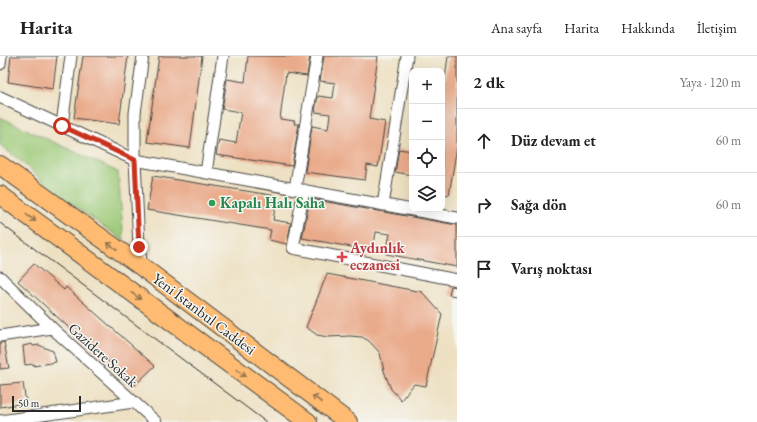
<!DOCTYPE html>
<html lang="tr">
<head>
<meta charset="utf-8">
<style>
  :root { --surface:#fff; --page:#f2f2f2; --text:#222; --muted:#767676; --line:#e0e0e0 }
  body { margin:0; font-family:"EB Garamond",serif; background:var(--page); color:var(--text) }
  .controls { position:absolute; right:12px; top:12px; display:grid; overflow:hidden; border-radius:8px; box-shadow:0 4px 16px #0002 }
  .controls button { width:36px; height:36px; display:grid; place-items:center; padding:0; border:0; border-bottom:1px solid var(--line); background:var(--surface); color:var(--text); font:20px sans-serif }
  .scale { position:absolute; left:12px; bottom:10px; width:69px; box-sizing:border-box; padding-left:4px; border:2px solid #2b2b2b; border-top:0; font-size:11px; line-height:14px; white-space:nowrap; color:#2b2b2b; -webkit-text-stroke:3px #f6f6f2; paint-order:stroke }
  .stop { position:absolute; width:12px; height:12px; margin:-9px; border:3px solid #c8321e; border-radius:50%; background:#fff }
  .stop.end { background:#c8321e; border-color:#fff; box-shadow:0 1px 4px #0008 }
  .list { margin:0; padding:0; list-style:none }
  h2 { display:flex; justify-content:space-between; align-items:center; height:52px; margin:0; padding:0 16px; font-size:17px }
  h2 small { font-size:13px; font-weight:400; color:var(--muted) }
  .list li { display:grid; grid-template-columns:26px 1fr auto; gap:12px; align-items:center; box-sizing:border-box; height:64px; padding:0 16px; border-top:1px solid var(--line) }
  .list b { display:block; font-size:15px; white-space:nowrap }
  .list em { font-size:13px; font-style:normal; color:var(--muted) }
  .icon { flex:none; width:22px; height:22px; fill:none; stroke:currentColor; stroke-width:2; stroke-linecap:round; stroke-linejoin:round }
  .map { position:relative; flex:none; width:457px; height:366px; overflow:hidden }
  header { display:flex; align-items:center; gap:24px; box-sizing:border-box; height:56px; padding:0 20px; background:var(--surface); border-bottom:1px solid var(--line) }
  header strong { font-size:19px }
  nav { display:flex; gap:22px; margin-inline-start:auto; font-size:14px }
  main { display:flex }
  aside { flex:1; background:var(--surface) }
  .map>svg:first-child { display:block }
</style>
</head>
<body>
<header>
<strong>Harita</strong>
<nav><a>Ana sayfa</a><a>Harita</a><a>Hakkında</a><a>İletişim</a></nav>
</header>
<main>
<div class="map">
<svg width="457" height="366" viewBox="0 0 457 366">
  <rect width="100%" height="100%" fill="#f6f6f2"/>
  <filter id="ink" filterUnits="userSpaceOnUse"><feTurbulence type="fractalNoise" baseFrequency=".025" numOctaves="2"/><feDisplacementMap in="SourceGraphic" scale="8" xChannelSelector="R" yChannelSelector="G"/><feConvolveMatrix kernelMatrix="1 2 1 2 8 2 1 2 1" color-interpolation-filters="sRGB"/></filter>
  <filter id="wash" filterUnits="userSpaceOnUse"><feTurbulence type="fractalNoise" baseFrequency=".012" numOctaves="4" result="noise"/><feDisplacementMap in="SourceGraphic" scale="16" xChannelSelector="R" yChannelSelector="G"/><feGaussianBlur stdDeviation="0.9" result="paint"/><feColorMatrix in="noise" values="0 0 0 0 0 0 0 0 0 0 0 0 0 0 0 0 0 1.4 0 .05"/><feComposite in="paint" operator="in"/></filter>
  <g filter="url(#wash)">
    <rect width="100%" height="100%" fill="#eee1c3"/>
    <path fill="#9cc977" stroke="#647a51" d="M0 61 118 116 124 185 52 134 22 106 0 89Z"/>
    <g id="blocks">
      <path fill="#eaab8b" d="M11 0H57L53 33 8 26Z
        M83 0H128L119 68 74 62Z
        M159 0H202L190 92 147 86Z
        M248 0H310L307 20 286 17 280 63 295 65 294 68H299L292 110 216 99 219 84 236 87 241 56 222 53 227 23 245 26Z
        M324 0H378L369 63 385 66 378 111 367 109 365 124 305 116 312 70 328 73 330 58 315 56 318 40 333 42 335 27 320 25Z
        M448 0H457V90L449 139 442 138V31H444Z
        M399 93 412 95V119L395 116Z
        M153 120 277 140 273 164 291 167 287 188 269 184 271 174 147 154Z
        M310 143 457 169V211L386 198 390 178 376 176 373 195 302 182Z
        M34 208 64 234 66 231 155 310 134 330 105 302 104 304 18 225Z
        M327 218 422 236 442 258 426 330 414 328 401 344 391 333 384 315 380 297 369 285 362 281 350 280 328 281 317 279 306 271Z
        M451 230 457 231V240L449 239Z
        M4 286 9 312 0 313V287Z
        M32 288 33 290 39 289 50 294 53 295 56 306 34 310V308L25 309 23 290Z
        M23 327 26 347 0 351V329Z"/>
    </g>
  </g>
  <g filter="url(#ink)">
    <use href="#blocks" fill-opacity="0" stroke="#484642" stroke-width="1"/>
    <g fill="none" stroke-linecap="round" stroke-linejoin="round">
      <g stroke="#484642" stroke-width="13">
        <path id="minor" d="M0 8 1 0
          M0 41 135 104 457 162
          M62 69 71 0
          M206 117 223 0
          M295 133 317 0
          M304 134 293 192 457 224
          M383 149 407 0
          M142 211 139 191 135 104V57L143 0
          M0 221 52 272
          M0 280 52 272 156 366
          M0 365 134 346"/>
      </g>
      <g stroke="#484642" stroke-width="20">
        <path id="trunk" d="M0 109 142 211 348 366
          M0 139 308 366"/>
      </g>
      <use href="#minor" stroke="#fff" stroke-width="11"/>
      <use href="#trunk" stroke="#febb71" stroke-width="18"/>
      <path stroke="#2b2b2b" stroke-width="1" d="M0 167 266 366"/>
    </g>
    <defs><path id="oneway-shaft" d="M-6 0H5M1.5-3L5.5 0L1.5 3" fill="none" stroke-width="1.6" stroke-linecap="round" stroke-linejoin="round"/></defs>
    <g stroke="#94734e">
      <use href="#oneway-shaft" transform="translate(31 162) rotate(36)"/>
      <use href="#oneway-shaft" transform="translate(112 190) rotate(-144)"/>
      <use href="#oneway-shaft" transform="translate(136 240) rotate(36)"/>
      <use href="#oneway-shaft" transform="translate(241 317) rotate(36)"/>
      <use href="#oneway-shaft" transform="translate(317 343) rotate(-143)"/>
    </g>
  </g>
  <g fill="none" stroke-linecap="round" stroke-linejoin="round" filter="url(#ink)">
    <path stroke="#c8321e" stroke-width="5" d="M62 70 135 104 139 191"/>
  </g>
  <circle fill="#2e9e5b" stroke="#f6f6f2" stroke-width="1.5" cx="212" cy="147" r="4"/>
  <path fill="#e0444e" stroke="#f6f6f2" stroke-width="1.5" d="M340 195h4v4h4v4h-4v4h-4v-4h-4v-4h4z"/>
  <g text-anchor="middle" stroke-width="3" stroke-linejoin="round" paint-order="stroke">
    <g font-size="15" font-weight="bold" fill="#27864d" stroke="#f6f6f2" text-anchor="start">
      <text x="220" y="152">Kapalı Halı Saha</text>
    </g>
    <g font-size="15" font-weight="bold" fill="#be3a42" stroke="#f6f6f2" text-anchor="start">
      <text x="350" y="197">Aydınlık<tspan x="350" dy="17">eczanesi</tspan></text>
    </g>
    <g font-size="15" fill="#2b2b2b" stroke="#f6f6f2">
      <text transform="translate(204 258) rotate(37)" y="5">Yeni İstanbul Caddesi</text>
      <text transform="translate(103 299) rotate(42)" y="5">Gazidere Sokak</text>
    </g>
  </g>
</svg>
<div class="controls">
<button>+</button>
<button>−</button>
<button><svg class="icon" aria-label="locate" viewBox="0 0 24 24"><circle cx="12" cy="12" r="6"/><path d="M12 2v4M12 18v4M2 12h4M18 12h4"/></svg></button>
<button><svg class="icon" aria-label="layers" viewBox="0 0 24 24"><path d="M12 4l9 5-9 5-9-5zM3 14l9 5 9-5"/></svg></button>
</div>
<div class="scale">50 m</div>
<div class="stop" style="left:62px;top:70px"></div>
<div class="stop end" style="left:139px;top:191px"></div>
</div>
<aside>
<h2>2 dk<small>Yaya · 120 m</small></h2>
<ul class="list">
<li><svg class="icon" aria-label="ahead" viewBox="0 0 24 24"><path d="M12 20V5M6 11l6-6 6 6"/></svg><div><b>Düz devam et</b></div><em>60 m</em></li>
<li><svg class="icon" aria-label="right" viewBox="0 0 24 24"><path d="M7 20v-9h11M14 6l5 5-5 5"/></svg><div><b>Sağa dön</b></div><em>60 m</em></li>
<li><svg class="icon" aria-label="arrive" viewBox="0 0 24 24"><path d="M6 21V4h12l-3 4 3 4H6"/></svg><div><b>Varış noktası</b></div></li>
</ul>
</aside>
</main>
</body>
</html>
